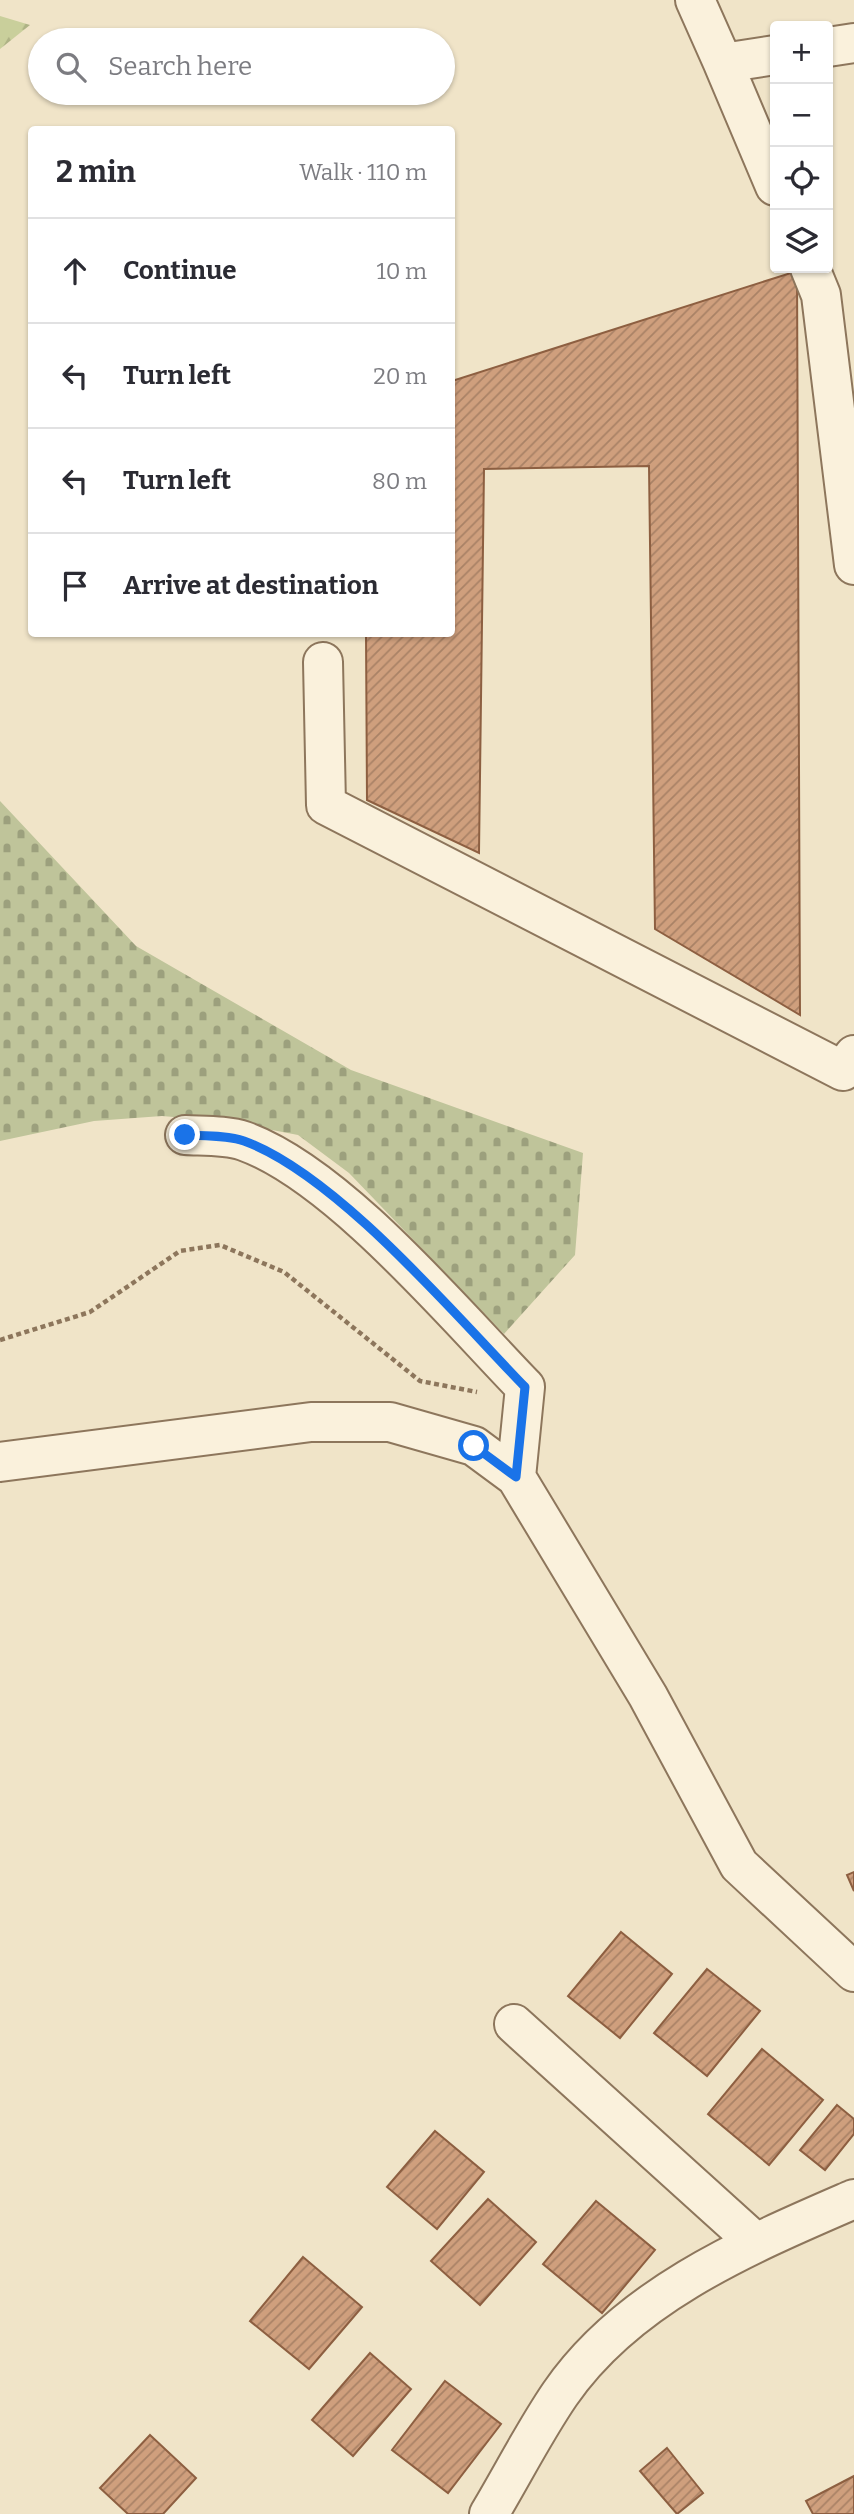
<!DOCTYPE html>
<html lang="en">
<head>
<meta charset="utf-8">
<style>
  :root { --surface:#fff; --page:#f2f2f3; --text:#2b2b33; --muted:#7c7c81; --line:#e1e1e2 }
  body { margin:0; font-family:Bitter,serif; background:var(--page); color:var(--text) }
  .controls { position:absolute; right:21px; top:21px; display:grid; overflow:hidden; border-radius:7px; box-shadow:0 2px 5px #0004 }
  .controls button { width:63px; height:63px; display:grid; place-items:center; padding:0; border:0; border-bottom:2px solid var(--line); background:var(--surface); color:var(--text); font:35px sans-serif }
  .stop { position:absolute; width:21px; height:21px; margin:-16px; border:5px solid #1a73e8; border-radius:50%; background:#fff }
  .stop.end { background:#1a73e8; border-color:#fff; box-shadow:0 2px 7px #0008 }
  .list { margin:0; padding:0; list-style:none }
  h2 { display:flex; justify-content:space-between; align-items:center; height:91px; margin:0; padding:0 28px; font-size:30px }
  h2 small { font-size:23px; font-weight:400; color:var(--muted) }
  .list li { display:grid; grid-template-columns:46px 1fr auto; gap:21px; align-items:center; box-sizing:border-box; height:105px; padding:0 28px; border-top:2px solid var(--line) }
  .list b { display:block; font-size:26px; white-space:nowrap }
  .list em { font-size:23px; font-style:normal; color:var(--muted) }
  .icon { flex:none; width:38px; height:38px; fill:none; stroke:currentColor; stroke-width:2; stroke-linecap:round; stroke-linejoin:round }
  .map { position:relative; flex:none; width:854px; height:2514px; overflow:hidden }
  .search { position:absolute; background:var(--surface); box-shadow:0 2px 5px #0004; left:28px; top:28px; width:427px; height:77px; display:flex; align-items:center; gap:18px; box-sizing:border-box; padding:0 24px; border-radius:38px; color:var(--muted); font-size:26px }
  .panel { position:absolute; background:var(--surface); box-shadow:0 2px 5px #0004; left:28px; top:126px; width:427px; height:511px; border-radius:7px }
  .map>svg:first-child { display:block }
</style>
</head>
<body>
<div class="map">
<svg width="854" height="2514" viewBox="0 0 854 2514">
  <defs>
    <pattern id="forest-firs" width="22" height="20" patternUnits="userSpaceOnUse" patternTransform="scale(1.75)"><rect width="22" height="20" fill="#c9cf9b"/><path d="M5 1l3.5 6h-7zM16 11l3.5 6h-7z" fill="#aeb285"/></pattern>
    <pattern id="cemetery-stones" width="16" height="16" patternUnits="userSpaceOnUse" patternTransform="scale(1.75)"><rect width="16" height="16" fill="#bfc49a"/><path d="M2 7V4a2 2 0 0 1 4 0v3zM10 15v-3a2 2 0 0 1 4 0v3z" fill="#9ca07d"/></pattern>
    <pattern id="building-hatch" width="6" height="6" patternUnits="userSpaceOnUse" patternTransform="scale(1.75)"><rect width="6" height="6" fill="#cf9f7d"/><path d="M-1 1l2-2M0 6l6-6M5 7l2-2" fill="none" stroke="#a98266"/></pattern>
  </defs>
  <rect width="100%" height="100%" fill="#f0e4c8"/>
  <path fill="url(#forest-firs)" d="M0 16 30 25 0 49Z"/>
  <path fill="url(#cemetery-stones)" d="M0 801 136 946 351 1070 583 1153 575 1255 504 1334 349 1173 298 1135 230 1122 162 1116 94 1121 0 1141Z"/>
  <path fill="url(#building-hatch)" stroke="#8d5f41" stroke-width="2" d="M797 271 800 1015 655 929 649 466 484 469 479 853 367 800 366 634H452V381Z
    M854 1872V1891L847 1875Z
    M621 1932 672 1974 620 2038 568 1996Z
    M707 1969 760 2011 707 2076 654 2033Z
    M762 2049 823 2100 769 2165 708 2114Z
    M837 2105 854 2119V2134L825 2170 800 2150Z
    M435 2131 484 2172 437 2229 387 2187Z
    M488 2199 536 2242 480 2305 431 2261Z
    M596 2201 655 2250 602 2313 543 2264Z
    M303 2257 362 2307 309 2369 250 2321Z
    M370 2353 411 2389 353 2456 312 2420Z
    M445 2381 501 2424 448 2493 392 2450Z
    M150 2435 196 2478 163 2514H128L100 2488Z
    M667 2448 703 2493 677 2514 640 2471Z
    M854 2476V2514H813L806 2501Z"/>
  <g fill="none" stroke-linecap="round" stroke-linejoin="round">
    <g stroke="#8d765c" stroke-width="42">
      <path id="minor" d="M695 0 723 63 775 55
        M828 47 854 43
        M723 63 775 186
        M810 268 821 295 854 565
        M323 662 326 805 843 1071 854 1055
        M185 1135C203 1136 227 1135 244 1141 338 1175 454 1314 525 1387L516 1477 648 1696 739 1865 854 1972
        M0 1462 311 1422H390L474 1446 516 1477
        M514 2024 755 2242
        M489 2514C513 2474 534 2432 560 2394 628 2295 748 2245 854 2199"/>
    </g>
    <path stroke="#8d765c" stroke-width="4.5" stroke-dasharray="5 3.5" stroke-linecap="butt" d="M0 1340 90 1312 180 1251 220 1245 284 1272 420 1381 477 1392"/>
    <use href="#minor" stroke="#faf1dc" stroke-width="38"/>
  </g>
  <g fill="none" stroke-linecap="round" stroke-linejoin="round">
    <path stroke="#1a73e8" stroke-width="9" d="M185 1135C203 1136 227 1135 244 1141 337 1175 454 1314 525 1387L516 1477 474 1446"/>
  </g>
</svg>
<div class="controls">
<button>+</button>
<button>−</button>
<button><svg class="icon" aria-label="locate" viewBox="0 0 24 24"><circle cx="12" cy="12" r="6"/><path d="M12 2v4M12 18v4M2 12h4M18 12h4"/></svg></button>
<button><svg class="icon" aria-label="layers" viewBox="0 0 24 24"><path d="M12 4l9 5-9 5-9-5zM3 14l9 5 9-5"/></svg></button>
</div>
<div class="stop" style="left:474px;top:1446px"></div>
<div class="stop end" style="left:185px;top:1135px"></div>
<div class="search"><svg class="icon" aria-label="search" viewBox="0 0 24 24"><circle cx="10" cy="10" r="6"/><path d="M15 15l6 6"/></svg>Search here</div>
<section class="panel">
<h2>2 min<small>Walk · 110 m</small></h2>
<ul class="list">
<li><svg class="icon" aria-label="ahead" viewBox="0 0 24 24"><path d="M12 20V5M6 11l6-6 6 6"/></svg><div><b>Continue</b></div><em>10 m</em></li>
<li><svg class="icon" aria-label="left" viewBox="0 0 24 24"><path d="M17 20v-9H6M10 6l-5 5 5 5"/></svg><div><b>Turn left</b></div><em>20 m</em></li>
<li><svg class="icon" aria-label="left" viewBox="0 0 24 24"><path d="M17 20v-9H6M10 6l-5 5 5 5"/></svg><div><b>Turn left</b></div><em>80 m</em></li>
<li><svg class="icon" aria-label="arrive" viewBox="0 0 24 24"><path d="M6 21V4h12l-3 4 3 4H6"/></svg><div><b>Arrive at destination</b></div></li>
</ul>
</section>
</div>
</body>
</html>
